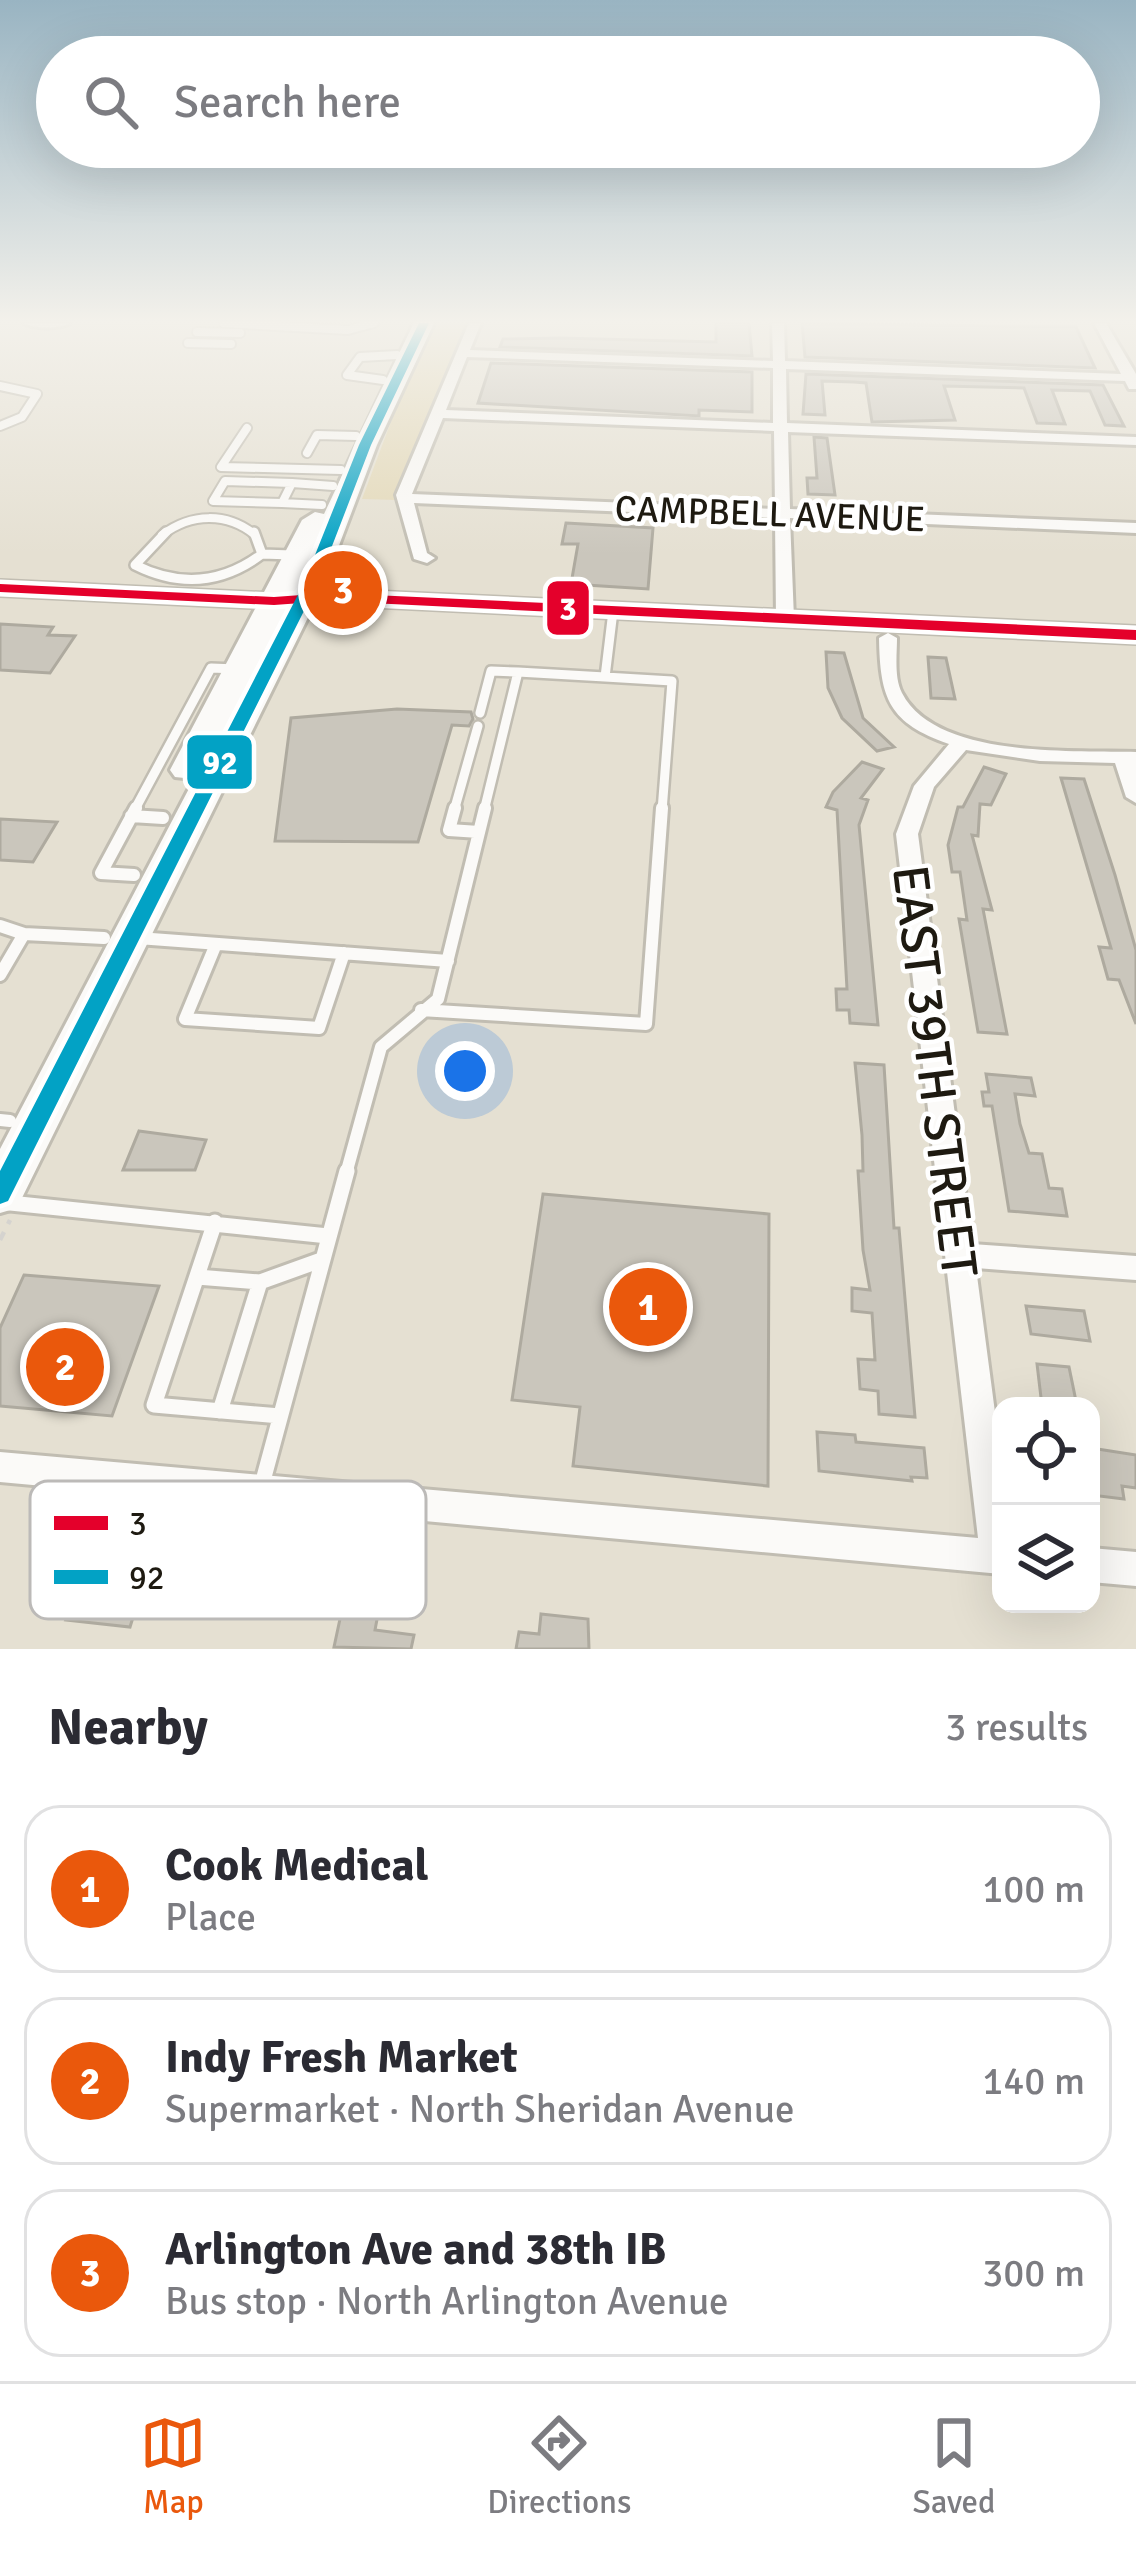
<!DOCTYPE html>
<html lang="en">
<head>
<meta charset="utf-8">
<style>
  :root { --surface:#fff; --page:#f7f7f7; --text:#2b2b33; --muted:#7c7c81; --line:#e1e1e2; --accent:#ea580c }
  body { margin:0; font-family:Signika,sans-serif; background:var(--page); color:var(--text) }
  .controls { position:absolute; right:36px; bottom:36px; display:grid; overflow:hidden; border-radius:24px; box-shadow:0 12px 48px #0002 }
  .controls button { width:108px; height:108px; display:grid; place-items:center; padding:0; border:0; border-bottom:3px solid var(--line); background:var(--surface); color:var(--text); font:60px sans-serif }
  .you { position:absolute; left:465px; top:1071px; width:42px; height:42px; margin:-30px; border:9px solid #fff; border-radius:50%; background:#1a73e8; box-shadow:0 0 0 18px #1a73e833 }
  .badge { display:grid; place-items:center; width:78px; height:78px; border-radius:50%; background:var(--accent); color:#fff; font-size:39px; font-weight:700 }
  .pin { position:absolute; translate:-50% -50%; border:6px solid #fff; box-shadow:0 3px 12px #0006 }
  .list { margin:0; padding:0; list-style:none }
  h2 { display:flex; justify-content:space-between; align-items:center; height:156px; margin:0; padding:0 48px; font-size:51px }
  h2 small { font-size:39px; font-weight:400; color:var(--muted) }
  .list li { display:grid; grid-template-columns:78px 1fr auto; gap:36px; align-items:center; box-sizing:border-box; height:168px; margin:0 24px 24px; padding:0 24px; border:3px solid var(--line); border-radius:36px }
  .list b { display:block; font-size:45px; white-space:nowrap }
  .list p { margin:0; font-size:39px; white-space:nowrap; color:var(--muted) }
  .list em { font-size:39px; font-style:normal; color:var(--muted) }
  .icon { flex:none; width:66px; height:66px; fill:none; stroke:currentColor; stroke-width:2; stroke-linecap:round; stroke-linejoin:round }
  .map { position:relative; flex:none; width:1136px; height:1649px; overflow:hidden }
  .search { position:absolute; background:var(--surface); box-shadow:0 12px 48px #0002; left:36px; right:36px; top:36px; height:132px; display:flex; align-items:center; gap:30px; box-sizing:border-box; padding:0 42px; border-radius:66px; color:var(--muted); font-size:45px }
  .sheet { height:732px; background:var(--surface) }
  nav { display:flex; justify-content:space-around; align-items:center; box-sizing:border-box; height:168px; border-top:3px solid var(--line); background:var(--surface); font-size:33px; color:var(--muted) }
  nav a { display:grid; justify-items:center; gap:6px }
  nav .on { color:var(--accent) }
  .map>svg:first-child { display:block }
</style>
</head>
<body>
<div class="map">
<svg width="1136" height="1649" viewBox="0 0 1136 1649">
  <rect width="100%" height="100%" fill="#e5e0d2"/>
  <path fill="#e3d8b7" d="M428 323H469L397 500 362 499Z"/>
  <path fill="#cac6bc" stroke="#aeaa9f" stroke-width="3" d="M716 323H749L752 356 500 347 503 339 560 338 716 342Z
    M802 323 1076 327 1095 368 805 357Z
    M491 363 752 372V412L699 410V416L478 403Z
    M806 374 1103 385 1124 426 1105 425 1090 391 1052 390 1065 424 1037 423 1024 388 944 386 955 420 872 422 866 383 854 382 822 381 825 415 803 414Z
    M814 437 827 438 835 495 808 494 807 478H817Z
    M566 523 653 528 648 589 571 584 578 544H562Z
    M0 624 53 627 48 635 75 636 50 673 0 670Z
    M826 652 844 653 863 718 894 747 877 751 842 718 828 688Z
    M928 657 946 658 955 699 931 698Z
    M397 709 471 712 473 719 469 726 452 725 418 842 275 841 291 718Z
    M862 762 883 769 861 798 868 800 859 825 878 1025 850 1023 849 1010H837L836 989H847L837 810 826 807 833 792Z
    M984 767 1006 774 991 805 980 804 978 836 972 835 992 910 983 909 1007 1034 978 1032 959 919 967 920 960 872H952L948 845 958 807H963Z
    M1061 778 1084 779 1115 875 1136 950V1024L1119 980 1108 979 1099 947 1111 948Z
    M0 819 57 822 33 862 0 860Z
    M855 1063 884 1065 894 1228H899L915 1417 879 1414 878 1391 860 1389 858 1359 875 1360 872 1313 852 1311V1288L870 1290 863 1250 858 1171H863L862 1135Z
    M986 1074 1031 1078 1035 1096 1015 1094 1020 1124 1029 1153 1042 1154 1049 1188 1062 1189 1067 1216 1009 1211 992 1106H984L982 1092H989Z
    M139 1131 206 1140 195 1170H123Z
    M543 1194 769 1214 768 1486 573 1466 580 1407 512 1400Z
    M24 1275 159 1286 112 1416 0 1406V1328Z
    M1026 1306 1084 1311 1090 1341 1031 1334Z
    M1037 1364 1069 1367 1077 1406H1042Z
    M817 1432 855 1435 856 1442 924 1448 927 1478 911 1477 912 1481 819 1471Z
    M1091 1448 1136 1455V1488L1122 1486 1124 1499 1091 1495Z
    M87 1581 143 1585 130 1627 66 1620Z
    M343 1605 379 1609 375 1630 414 1635 411 1649 334 1647Z
    M541 1614 588 1619 589 1649H516L519 1632 539 1634Z"/>
  <g fill="none" stroke-linecap="round" stroke-linejoin="round">
    <g stroke="#c1bdb2" stroke-width="12">
      <path id="lane-far3" d="M224 323 348 330 374 323
        M197 332 240 333
        M188 343 231 344
        M383 380 347 375 360 357 397 355
        M0 386 37 394 22 417 0 426
        M247 428 221 467 341 470
        M307 453 317 435 356 436
        M282 503 213 501 225 481 292 483
        M322 505 282 503 292 483 333 486
        M162 535C191 513 227 512 255 535"/>
    </g>
    <g stroke="#c1bdb2" stroke-width="14">
      <path id="lane-far2" d="M166 532 135 565C179 587 222 584 262 554
        M254 532 262 554
        M262 554 292 555
        M605 677 672 681 662 811
        M480 713 491 671 518 672
        M134 811 211 668 236 669
        M454 811 478 726
        M484 811 518 672 605 677 613 611"/>
    </g>
    <g stroke="#c1bdb2" stroke-width="18">
      <path id="lane-far1" d="M455 808 449 830 479 832
        M131 816 163 818
        M134 875 101 873 136 808
        M0 926 24 934
        M138 938 448 961
        M216 944 185 1019 319 1028 344 953
        M0 975 24 934 104 938
        M421 1010 646 1024 662 808
        M0 1120 10 1121
        M346 1174 381 1047 438 999 485 808"/>
    </g>
    <g stroke="#c1bdb2" stroke-width="21">
      <path id="lane" d="M0 1202 328 1236
        M215 1222 154 1405 280 1416
        M197 1277 260 1282 220 1411
        M260 1282 321 1260
        M261 1488 347 1171"/>
    </g>
    <g stroke="#c1bdb2" stroke-width="6">
      <path id="street" d="M24 323H70C60 329 34 329 24 323Z
        M469 323H481L470 350 773 361 772 323H784L785 361 1121 374 1094 323H1106L1136 374V389H1129L1125 381 786 369 787 423 1136 437V445L788 432 790 509 1136 523V533L790 518 794 619 785 624 776 619 775 518 414 503 427 553 435 558 427 563 414 559 396 495ZM467 357 773 368V423L446 410ZM443 418 774 431 775 509 412 494Z
        M888 633 897 638C897 655 894 678 902 693 936 759 1073 750 1136 752V803L1126 797 1115 763 1040 761 966 750 934 787 918 834 972 1244 1136 1256V1280L976 1268 1001 1458V1574L0 1482V1452L978 1538 896 834 914 786 949 744C889 723 880 699 879 638Z
        M1091 1548 1136 1552V1586L1091 1582Z"/>
    </g>
    <g stroke="#c1bdb2" stroke-width="6">
      <path id="secondary" d="M0 581 274 594 329 590 1136 627V643L329 604 274 608 0 595Z"/>
    </g>
    <g stroke="#c1bdb2" stroke-width="6">
      <path id="primary" d="M414 323H434L377 445 324 585 17 1208 0 1213V1149L194 779 175 777 170 770 302 520 315 512 324 514Z"/>
    </g>
    <path stroke="#d5d3cf" stroke-width="4.5" stroke-dasharray="9 9" stroke-linecap="butt" d="M0 1240 10 1220"/>
    <use href="#lane-far3" stroke="#fbfaf8" stroke-width="8"/>
    <use href="#lane-far2" stroke="#fbfaf8" stroke-width="9"/>
    <use href="#lane-far1" stroke="#fbfaf8" stroke-width="12"/>
    <use href="#lane" stroke="#fbfaf8" stroke-width="15"/>
    <use href="#street" fill="#fbfaf8" fill-rule="evenodd"/>
    <use href="#secondary" fill="#fbfaf8" fill-rule="evenodd"/>
    <use href="#primary" fill="#fbfaf8" fill-rule="evenodd"/>
    <g stroke="#fff" stroke-width="9">
      <path id="bus-1" d="M0 584 274 597 329 593 1136 630V640L329 601 274 605 0 592Z"/>
    </g>
    <g stroke="#fff" stroke-width="9">
      <path id="bus-2" d="M419 323H429L371 445 317 585 8 1201 0 1204V1171L303 585 359 445Z"/>
    </g>
    <use href="#bus-1" fill="#e4002b" fill-rule="evenodd"/>
    <use href="#bus-2" fill="#02a2c5" fill-rule="evenodd"/>
  </g>
  <linearGradient id="sky" x2="0" y2="1"><stop stop-color="#99b4c2"/><stop offset="0.58" stop-color="#f3f1eb"/><stop offset="1" stop-color="#f3f1eb" stop-opacity="0"/></linearGradient>
  <rect width="1136" height="554" fill="url(#sky)"/>
  <g text-anchor="middle" stroke-width="9" stroke-linejoin="round" paint-order="stroke">
    <g font-size="36" fill="#1e1a11" stroke="#fff">
      <text transform="translate(770 513) rotate(2)" y="13">CAMPBELL AVENUE</text>
    </g>
    <g font-size="51" fill="#1e1a11" stroke="#fff">
      <text transform="translate(936 1071) rotate(83)" y="18">EAST 39TH STREET</text>
    </g>
  </g>
  <rect x="30" y="1481" width="396" height="138" rx="18" fill="#fff" stroke="#bcbab8" stroke-width="3"/>
  <rect x="54" y="1516" width="54" height="14" fill="#e4002b"/>
  <rect x="54" y="1570" width="54" height="14" fill="#02a2c5"/>
  <g font-size="33" fill="#1e1a11">
    <text x="129" y="1535">3</text>
    <text x="129" y="1589">92</text>
  </g>
  <g stroke="#fff" stroke-width="4.5">
    <rect x="545" y="579" width="46" height="58" rx="12" fill="#e4002b"/>
    <rect x="185" y="733" width="69" height="58" rx="12" fill="#02a2c5"/>
  </g>
  <g font-size="33" text-anchor="middle" font-weight="bold" fill="#fff">
    <text x="568" y="620">3</text>
    <text x="220" y="774">92</text>
  </g>
</svg>
<div class="controls">
<button><svg class="icon" aria-label="locate" viewBox="0 0 24 24"><circle cx="12" cy="12" r="6"/><path d="M12 2v4M12 18v4M2 12h4M18 12h4"/></svg></button>
<button><svg class="icon" aria-label="layers" viewBox="0 0 24 24"><path d="M12 4l9 5-9 5-9-5zM3 14l9 5 9-5"/></svg></button>
</div>
<div class="you"></div>
<div class="pin badge" style="left:648px;top:1307px">1</div>
<div class="pin badge" style="left:65px;top:1367px">2</div>
<div class="pin badge" style="left:343px;top:590px">3</div>
<div class="search"><svg class="icon" aria-label="search" viewBox="0 0 24 24"><circle cx="10" cy="10" r="6"/><path d="M15 15l6 6"/></svg>Search here</div>
</div>
<section class="sheet">
<h2>Nearby<small>3 results</small></h2>
<ul class="list">
<li><span class="badge">1</span><div><b>Cook Medical</b><p>Place</p></div><em>100 m</em></li>
<li><span class="badge">2</span><div><b>Indy Fresh Market</b><p>Supermarket · North Sheridan Avenue</p></div><em>140 m</em></li>
<li><span class="badge">3</span><div><b>Arlington Ave and 38th IB</b><p>Bus stop · North Arlington Avenue</p></div><em>300 m</em></li>
</ul>
</section>
<nav>
<a class="on"><svg class="icon" aria-label="map" viewBox="0 0 24 24"><path d="M3 6l6-2 6 2 6-2v14l-6 2-6-2-6 2zM9 4v14M15 6v14"/></svg>Map</a>
<a><svg class="icon" aria-label="directions" viewBox="0 0 24 24"><path d="M12 3l9 9-9 9-9-9zM9 14v-3h6M13 9l2 2-2 2"/></svg>Directions</a>
<a><svg class="icon" aria-label="saved" viewBox="0 0 24 24"><path d="M7 4h10v16l-5-4-5 4z"/></svg>Saved</a>
</nav>
</body>
</html>
